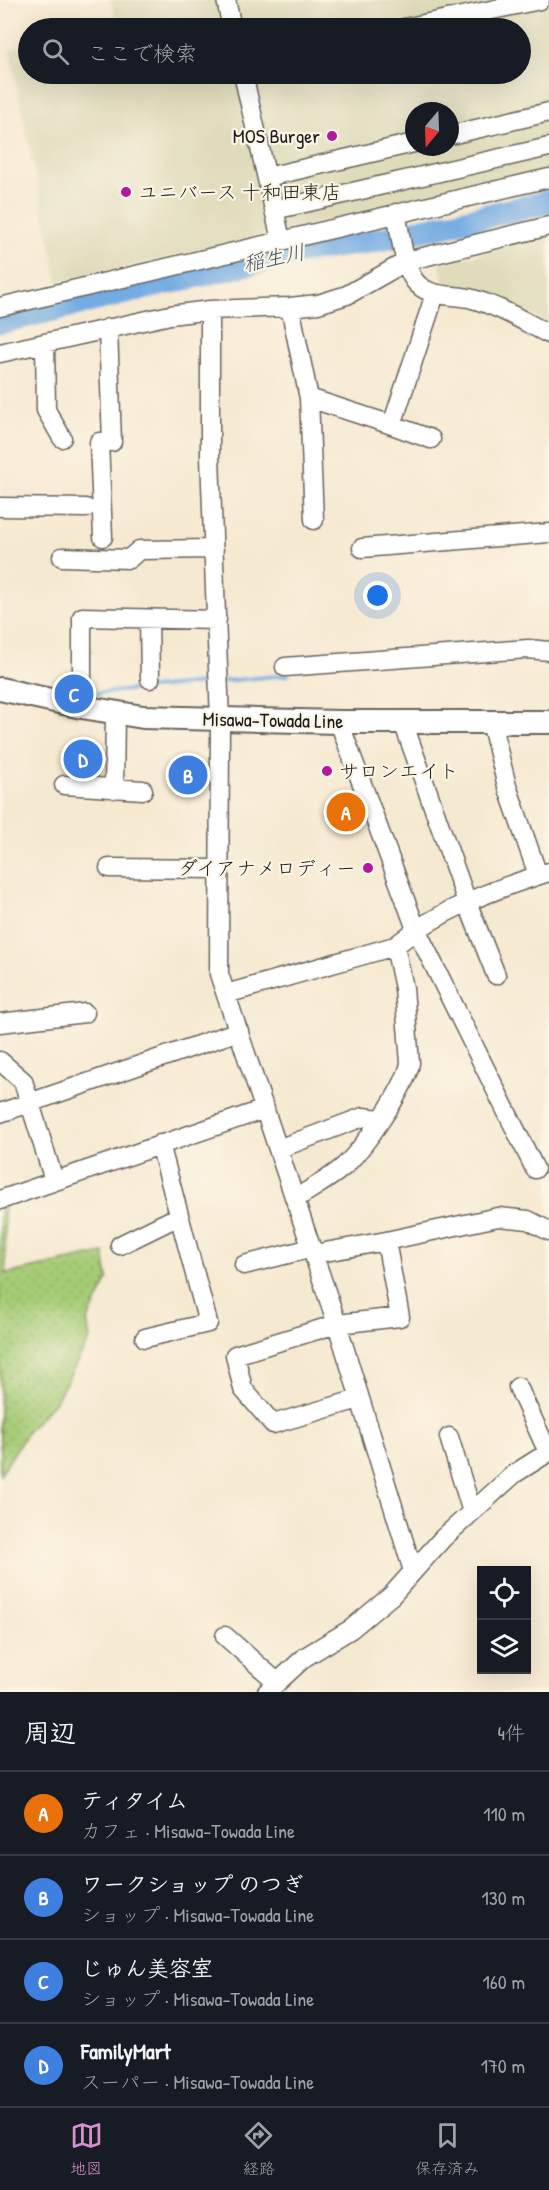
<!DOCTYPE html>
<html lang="ja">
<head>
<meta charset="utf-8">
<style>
  :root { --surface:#171b24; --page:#20242c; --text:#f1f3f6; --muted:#9ea1a6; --line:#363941; --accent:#d690ce }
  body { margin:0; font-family:"Patrick Hand","Klee One",sans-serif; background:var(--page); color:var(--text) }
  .controls { position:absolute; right:18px; bottom:18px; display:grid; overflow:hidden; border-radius:0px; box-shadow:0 6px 24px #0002 }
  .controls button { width:54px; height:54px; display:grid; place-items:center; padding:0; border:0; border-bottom:2px solid var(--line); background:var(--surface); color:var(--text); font:30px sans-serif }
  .compass { position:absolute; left:405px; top:102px; width:54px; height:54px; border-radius:50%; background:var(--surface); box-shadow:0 6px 24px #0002; rotate:199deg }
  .you { position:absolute; left:378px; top:596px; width:21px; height:21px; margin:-15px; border:4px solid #fff; border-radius:50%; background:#1a73e8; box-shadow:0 0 0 9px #1a73e833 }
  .badge { display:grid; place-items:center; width:39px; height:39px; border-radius:50%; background:var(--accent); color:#fff; font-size:20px; font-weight:700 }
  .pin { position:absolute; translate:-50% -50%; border:3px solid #fff; box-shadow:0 2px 6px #0006 }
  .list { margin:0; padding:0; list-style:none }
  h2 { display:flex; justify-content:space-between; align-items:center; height:78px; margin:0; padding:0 24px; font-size:26px }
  h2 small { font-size:20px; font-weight:400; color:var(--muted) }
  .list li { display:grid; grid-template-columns:39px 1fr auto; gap:18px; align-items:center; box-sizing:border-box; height:84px; padding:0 24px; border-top:2px solid var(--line) }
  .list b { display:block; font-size:22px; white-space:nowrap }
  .list p { margin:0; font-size:20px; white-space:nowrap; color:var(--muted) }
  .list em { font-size:20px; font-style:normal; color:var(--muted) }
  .icon { flex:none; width:33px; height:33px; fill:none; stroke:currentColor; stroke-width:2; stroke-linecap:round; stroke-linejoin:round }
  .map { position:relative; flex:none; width:549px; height:1692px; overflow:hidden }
  .search { position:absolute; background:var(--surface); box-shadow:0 6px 24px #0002; left:18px; right:18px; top:18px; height:66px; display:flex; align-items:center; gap:15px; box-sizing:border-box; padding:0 21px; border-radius:33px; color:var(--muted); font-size:22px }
  .sheet { height:414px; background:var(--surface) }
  nav { display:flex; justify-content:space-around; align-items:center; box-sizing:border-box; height:84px; border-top:2px solid var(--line); background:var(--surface); font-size:16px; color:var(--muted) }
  nav a { display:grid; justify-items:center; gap:3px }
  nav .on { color:var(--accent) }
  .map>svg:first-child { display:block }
</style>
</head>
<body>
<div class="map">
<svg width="549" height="1692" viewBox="0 0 549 1692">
  <defs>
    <pattern id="grass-dots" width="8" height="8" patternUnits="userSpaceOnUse" patternTransform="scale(1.5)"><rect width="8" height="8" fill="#a5cb75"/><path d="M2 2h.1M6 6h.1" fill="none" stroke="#8dae65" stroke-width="1.8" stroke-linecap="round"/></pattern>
  </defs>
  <rect width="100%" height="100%" fill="#fcf5e5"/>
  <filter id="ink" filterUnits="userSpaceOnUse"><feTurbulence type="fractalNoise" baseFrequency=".0167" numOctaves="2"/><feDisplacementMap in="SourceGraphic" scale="12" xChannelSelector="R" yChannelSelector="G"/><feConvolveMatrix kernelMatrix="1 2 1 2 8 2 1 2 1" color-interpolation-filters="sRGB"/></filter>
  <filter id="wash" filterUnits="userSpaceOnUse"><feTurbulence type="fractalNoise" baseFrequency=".008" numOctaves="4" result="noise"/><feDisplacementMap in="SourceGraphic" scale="24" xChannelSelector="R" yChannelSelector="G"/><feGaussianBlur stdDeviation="1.35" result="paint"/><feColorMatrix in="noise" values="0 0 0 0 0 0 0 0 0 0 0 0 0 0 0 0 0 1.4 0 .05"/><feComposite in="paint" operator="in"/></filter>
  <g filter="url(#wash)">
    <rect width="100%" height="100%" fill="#f6e9d1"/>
    <path fill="#e0dcbb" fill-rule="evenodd" d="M111 0H234L240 3 249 0H549V171L58 282 9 49 28 45V74H520V28H109L117 27ZM414 111H450V147H414Z
      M549 236V323L485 294 444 286 440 264Z"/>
    <path fill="url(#grass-dots)" stroke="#607448" stroke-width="1.5" d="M4 1206 6 1274 104 1253 108 1279 87 1321 90 1338 57 1399 28 1431 0 1475V1207Z"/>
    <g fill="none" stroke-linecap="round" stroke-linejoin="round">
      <path stroke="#73abe2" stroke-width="4" d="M224 681 288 675
        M89 694 214 682"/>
      <path stroke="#73abe2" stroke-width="24" d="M0 322 298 252 373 241 549 202"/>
    </g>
  </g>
  <g filter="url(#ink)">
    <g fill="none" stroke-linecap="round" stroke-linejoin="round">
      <g stroke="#68645b" stroke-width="21">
        <path id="minor" d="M226 0 232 28
          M404 28 540 0
          M243 74 281 240
          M450 135 549 112
          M267 177 414 143
          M274 210 549 147
          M396 213C401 234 402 262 414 280 427 298 450 294 469 298 497 305 523 321 549 334
          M0 307 549 178
          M290 307 309 398 392 425 435 294
          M210 310V457L220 720 219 974 337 1324 413 1571
          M45 343 46 410 62 438
          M0 353 170 315 210 310 290 307 318 304 347 295 407 261 549 226
          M309 398 314 520
          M392 425 431 439
          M0 507 86 508
          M103 537 99 442H112L108 328
          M362 548 549 533
          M62 557 129 559 139 550 214 549
          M149 619 150 679
          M285 667 528 649 549 651
          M82 707V617L217 620
          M339 722 416 929 535 1169
          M403 722 467 902 496 975
          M491 722 507 786 538 875
          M64 785 143 790
          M114 789 115 713
          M109 868 219 869
          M226 994 395 946C440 909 495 889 549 872
          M0 1023 85 1013
          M0 1061 23 1081 54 1180
          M0 1113 239 1031
          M278 1149 363 1117 380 1119
          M295 1199C310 1189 328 1180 342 1168 362 1151 406 1088 410 1063L404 988 395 946
          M0 1200 265 1109
          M386 1241 498 1217 528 1220 549 1231
          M120 1245 179 1216
          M314 1254 386 1241 400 1317 337 1324 235 1355 243 1389 273 1424 359 1399
          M244 1265 312 1248
          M145 1338 208 1323 160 1144
          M518 1387 548 1452
          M449 1437 472 1512
          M225 1636 277 1682
          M267 1692 305 1657 351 1629 392 1595 443 1538 472 1512 514 1474 549 1452"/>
      </g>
      <g stroke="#68645b" stroke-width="26">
        <path id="major" d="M0 689 82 707 143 717 339 722H549"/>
      </g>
      <use href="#minor" stroke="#fff" stroke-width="18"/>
      <use href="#major" stroke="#fff" stroke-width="22"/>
    </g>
  </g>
  <g fill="#b5179e" stroke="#fcf5e5" stroke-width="2">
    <circle cx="332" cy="136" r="6"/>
    <circle cx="126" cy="192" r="6"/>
    <circle cx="327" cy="771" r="6"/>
    <circle cx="368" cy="868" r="6"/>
  </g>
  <g text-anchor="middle" stroke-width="4.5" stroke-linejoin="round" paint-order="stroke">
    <g font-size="20" fill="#1c1c1c" stroke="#fcf5e5" text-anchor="end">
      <text x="320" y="143">MOS Burger</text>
      <text x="138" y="199" text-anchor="start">ユニバース 十和田東店</text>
      <text x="339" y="778" text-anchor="start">サロンエイト</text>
      <text x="356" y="875">ダイアナメロディー</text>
    </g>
    <g font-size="20" fill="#1c1c1c" stroke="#fcf5e5">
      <text transform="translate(273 720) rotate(1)" y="7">Misawa-Towada Line</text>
    </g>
    <g font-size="21" font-style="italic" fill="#3f556b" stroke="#fcf5e5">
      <text transform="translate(274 258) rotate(-12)" y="7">稲生川</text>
    </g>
  </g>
</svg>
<div class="controls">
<button><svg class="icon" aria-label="locate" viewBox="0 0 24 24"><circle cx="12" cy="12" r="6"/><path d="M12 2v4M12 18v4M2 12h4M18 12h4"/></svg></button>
<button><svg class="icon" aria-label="layers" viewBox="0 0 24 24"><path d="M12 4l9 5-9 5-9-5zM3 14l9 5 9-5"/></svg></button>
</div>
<svg class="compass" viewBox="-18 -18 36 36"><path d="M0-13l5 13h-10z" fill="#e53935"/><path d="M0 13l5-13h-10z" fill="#9ea1a6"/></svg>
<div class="you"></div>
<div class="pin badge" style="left:346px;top:812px;background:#e8710a">A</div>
<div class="pin badge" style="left:188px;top:775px;background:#3f7fe0">B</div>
<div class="pin badge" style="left:74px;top:694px;background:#3f7fe0">C</div>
<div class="pin badge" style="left:83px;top:759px;background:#3f7fe0">D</div>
<div class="search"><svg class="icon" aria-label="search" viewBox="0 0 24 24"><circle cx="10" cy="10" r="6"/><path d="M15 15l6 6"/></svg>ここで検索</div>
</div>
<section class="sheet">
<h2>周辺<small>4件</small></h2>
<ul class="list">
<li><span class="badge" style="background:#e8710a">A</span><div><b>ティタイム</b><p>カフェ · Misawa-Towada Line</p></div><em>110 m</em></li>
<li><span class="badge" style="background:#3f7fe0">B</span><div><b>ワークショップ のつぎ</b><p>ショップ · Misawa-Towada Line</p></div><em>130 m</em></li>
<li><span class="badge" style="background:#3f7fe0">C</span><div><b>じゅん美容室</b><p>ショップ · Misawa-Towada Line</p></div><em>160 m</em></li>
<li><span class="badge" style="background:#3f7fe0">D</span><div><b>FamilyMart</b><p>スーパー · Misawa-Towada Line</p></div><em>170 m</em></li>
</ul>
</section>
<nav>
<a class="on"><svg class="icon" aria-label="map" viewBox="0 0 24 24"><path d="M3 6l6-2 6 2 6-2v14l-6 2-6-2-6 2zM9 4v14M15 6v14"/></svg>地図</a>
<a><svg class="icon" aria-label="directions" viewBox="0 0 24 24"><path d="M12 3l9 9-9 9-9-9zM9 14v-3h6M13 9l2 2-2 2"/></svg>経路</a>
<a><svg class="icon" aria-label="saved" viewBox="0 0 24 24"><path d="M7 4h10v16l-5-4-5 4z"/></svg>保存済み</a>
</nav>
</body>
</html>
